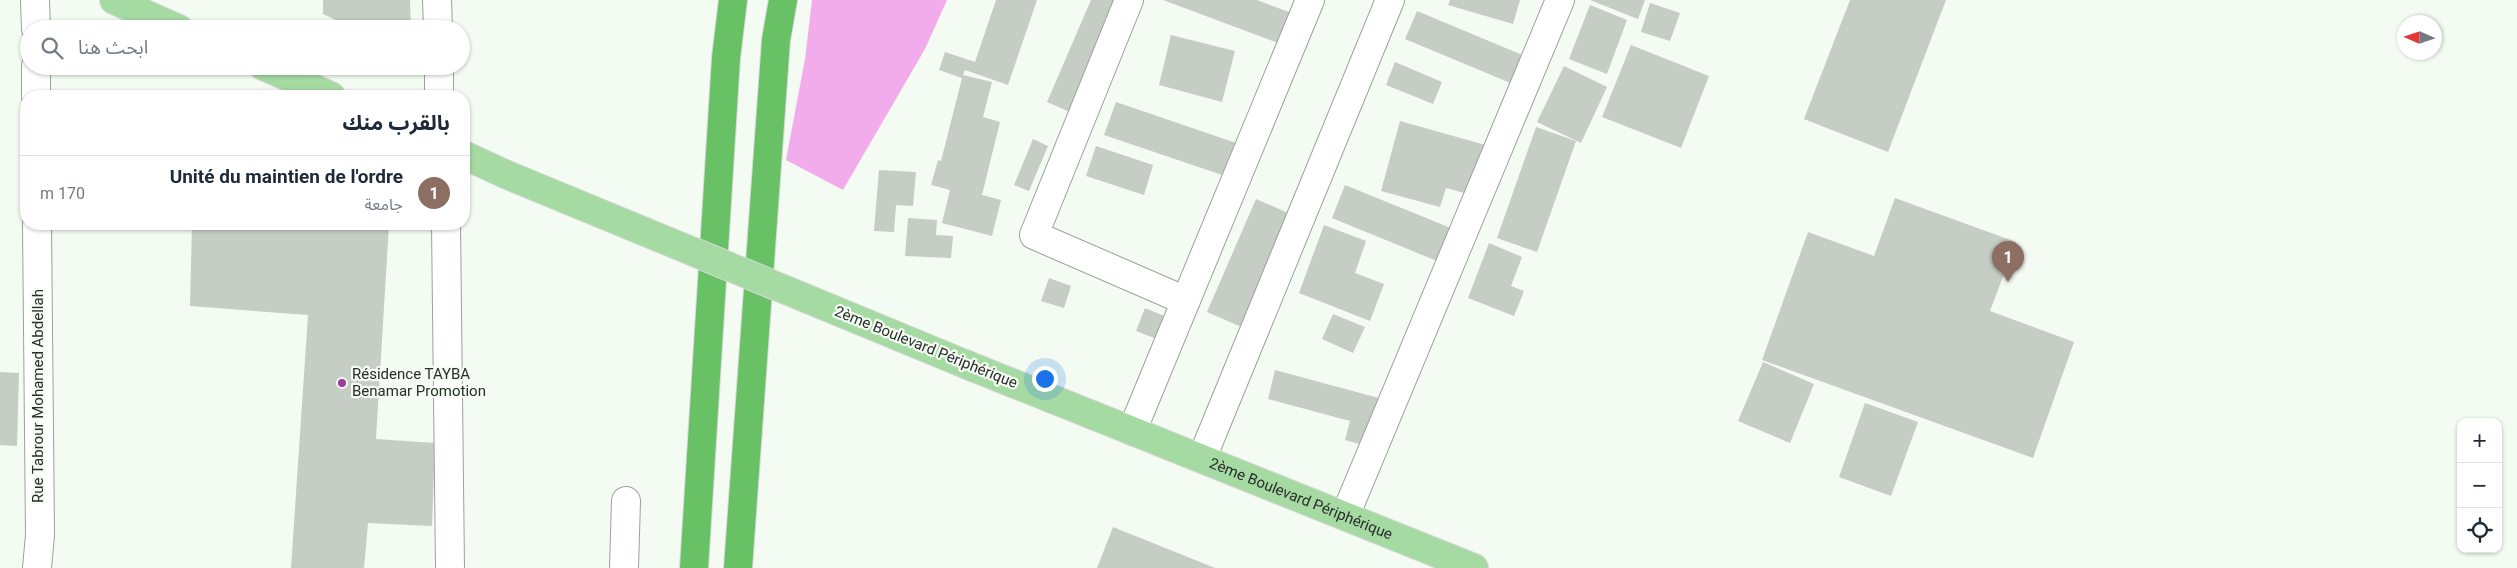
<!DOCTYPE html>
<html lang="ar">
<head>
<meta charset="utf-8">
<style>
  :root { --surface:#fff; --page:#f2f2f3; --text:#1f2937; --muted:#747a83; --line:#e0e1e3; --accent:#a1399c }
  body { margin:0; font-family:Roboto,"Noto Sans Arabic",sans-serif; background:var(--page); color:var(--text); direction:rtl }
  .controls { position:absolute; right:15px; bottom:15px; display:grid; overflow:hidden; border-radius:10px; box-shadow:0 1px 4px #0004 }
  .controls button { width:45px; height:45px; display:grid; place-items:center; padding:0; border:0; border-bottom:1px solid var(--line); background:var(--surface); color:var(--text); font:25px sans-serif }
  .compass { position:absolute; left:2397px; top:15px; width:45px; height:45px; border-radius:50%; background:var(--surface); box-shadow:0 1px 4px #0004; rotate:273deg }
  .you { position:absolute; left:1044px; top:378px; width:18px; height:18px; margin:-12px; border:4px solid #fff; border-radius:50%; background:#1a73e8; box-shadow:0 0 0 8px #1a73e833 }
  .badge { display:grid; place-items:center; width:32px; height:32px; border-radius:50%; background:var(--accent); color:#fff; font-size:16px; font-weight:700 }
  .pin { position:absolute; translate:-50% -41px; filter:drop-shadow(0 1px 2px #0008) }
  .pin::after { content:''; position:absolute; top:26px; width:18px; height:15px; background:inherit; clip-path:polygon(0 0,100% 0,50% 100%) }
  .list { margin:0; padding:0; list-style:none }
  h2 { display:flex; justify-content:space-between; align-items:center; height:65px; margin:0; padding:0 20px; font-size:21px }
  h2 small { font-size:16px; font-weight:400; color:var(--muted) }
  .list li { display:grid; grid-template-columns:32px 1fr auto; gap:15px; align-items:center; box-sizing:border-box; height:75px; padding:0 20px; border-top:1px solid var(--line) }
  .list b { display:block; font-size:19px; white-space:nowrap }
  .list p { margin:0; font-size:16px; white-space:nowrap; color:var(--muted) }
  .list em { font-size:16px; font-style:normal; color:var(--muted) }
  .icon { flex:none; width:28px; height:28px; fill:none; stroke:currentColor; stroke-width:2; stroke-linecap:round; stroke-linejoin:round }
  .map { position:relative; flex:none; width:2517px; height:568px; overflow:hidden; direction:ltr }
  .search { position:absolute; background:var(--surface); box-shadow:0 1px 4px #0004; left:20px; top:20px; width:450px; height:55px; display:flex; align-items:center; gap:12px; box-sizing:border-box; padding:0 18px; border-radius:28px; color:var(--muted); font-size:19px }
  .panel { position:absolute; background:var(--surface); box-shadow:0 1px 4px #0004; left:20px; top:90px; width:450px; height:140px; border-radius:20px; direction:rtl }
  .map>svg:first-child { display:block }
</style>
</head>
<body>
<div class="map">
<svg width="2517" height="568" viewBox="0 0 2517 568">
  <rect width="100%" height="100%" fill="#f3fbf2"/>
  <path fill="#f2acec" d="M812 0H947L925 49 843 190 786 160 805 59Z"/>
  <path fill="#c5cdc4" d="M323 0H410L411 29H355L323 14Z
    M996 0H1037L1008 85 965 70 963 75 992 82 983 117 1000 122 982 195 1001 200 992 236 942 223 950 190 931 185 938 160 941 161 962 78 939 70 945 52 975 62Z
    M1091 0H1132L1081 117 1047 102Z
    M1163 0H1257L1297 15 1286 46Z
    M1450 0H1520L1513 24 1448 5Z
    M1590 0H1645L1638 19Z
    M1850 0H1946L1888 152 1804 119Z
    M1650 3 1680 13 1670 41 1641 32Z
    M1590 5 1627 20 1607 74 1569 59Z
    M1417 11 1539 62 1527 90 1405 39Z
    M1171 35 1235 51 1222 102 1159 85Z
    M1631 45 1709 76 1681 148 1602 117Z
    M1395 62 1442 82 1433 104 1386 85Z
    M1564 66 1607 87 1581 143 1537 122Z
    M1116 102 1242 145 1231 178 1104 135Z
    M1400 121 1496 148 1482 198 1446 188 1440 207 1381 191Z
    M1536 127 1576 141 1537 252 1497 238Z
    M1033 139 1048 146 1029 191 1014 185Z
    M1096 146 1153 165 1144 195 1086 176Z
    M879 170 916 172 913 206 896 205 894 232 874 231Z
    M1345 185 1468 235 1454 268 1332 218Z
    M1895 198 2016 242 1990 311 2074 342 2033 458 1762 360 1808 232 1874 256Z
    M1256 199 1295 216 1246 329 1207 312Z
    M908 218 937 220 936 235 953 236 951 258 905 256Z
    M192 224H389L376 439 435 443 432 526 368 523 364 568H291L308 315 190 306Z
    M1324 225 1366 241 1355 273 1384 284 1370 321 1299 293Z
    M1489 243 1522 257 1511 286 1524 291 1514 316 1468 298Z
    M1049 278 1071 286 1064 308 1041 301Z
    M1145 308 1167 317 1157 339 1136 331Z
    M1333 314 1365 327 1353 353 1322 339Z
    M1763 362 1814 384 1790 443 1738 421Z
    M1275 370 1386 400 1374 448 1345 440 1350 421 1268 399Z
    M0 372 19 373 17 446 0 445Z
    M1865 403 1918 422 1891 496 1839 477Z
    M1113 527 1215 568H1097Z"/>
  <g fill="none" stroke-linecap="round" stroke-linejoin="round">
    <g stroke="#9aa29a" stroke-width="30">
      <path id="minor" d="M35 0 36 29
        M437 0 438 29
        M1129 0 1034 235 1186 301
        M36 66V96
        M439 66V96
        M446 224 450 568
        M1132 431 1310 0
        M1202 458 1390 0
        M1345 516 1560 0
        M37 568 40 535 37 224
        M624 568 626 501"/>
    </g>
    <g stroke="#d9d9d9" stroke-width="30">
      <g id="major">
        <path d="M114 0 179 29"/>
        <path d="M263 66 331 96"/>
        <path d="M464 155 505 174"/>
        <path id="s1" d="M965 364 1474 568"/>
      </g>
    </g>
    <g stroke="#d9d9d9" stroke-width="30">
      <path id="highway" d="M694 568 726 58 733 0
        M738 568 776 40 783 0"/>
    </g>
    <use href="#minor" stroke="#fff" stroke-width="28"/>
    <use href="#major" stroke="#a5daa3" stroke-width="28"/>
    <use href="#highway" stroke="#69c165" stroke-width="28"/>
    <g stroke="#d9d9d9" stroke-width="30" stroke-linecap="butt">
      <path id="major-bridge" d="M505 174 965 364"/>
    </g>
    <use href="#major-bridge" stroke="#a5daa3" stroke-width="28"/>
  </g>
  <circle fill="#a1399c" stroke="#f3fbf2" stroke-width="2" cx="342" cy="383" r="5"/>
  <g text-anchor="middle" stroke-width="4.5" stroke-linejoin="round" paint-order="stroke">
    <g font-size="15" fill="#2a2d2a" stroke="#f3fbf2">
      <text transform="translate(926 347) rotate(22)" y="5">2ème Boulevard Périphérique</text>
      <text transform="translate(38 396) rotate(-90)" y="5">Rue Tabrour Mohamed Abdellah</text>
      <text dy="5" stroke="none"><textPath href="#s1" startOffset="362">2ème Boulevard Périphérique</textPath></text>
    </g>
    <g font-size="15" fill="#2a2d2a" stroke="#f3fbf2" text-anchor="start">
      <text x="352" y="379">Résidence TAYBA<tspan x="352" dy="17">Benamar Promotion</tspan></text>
    </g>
  </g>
</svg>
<div class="controls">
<button>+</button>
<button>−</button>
<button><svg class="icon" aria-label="locate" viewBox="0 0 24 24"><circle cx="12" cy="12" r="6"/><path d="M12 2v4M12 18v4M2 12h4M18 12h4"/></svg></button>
</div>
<svg class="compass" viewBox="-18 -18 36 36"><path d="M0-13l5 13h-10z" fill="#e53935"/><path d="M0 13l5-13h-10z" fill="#747a83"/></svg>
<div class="you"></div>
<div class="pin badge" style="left:2008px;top:282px;background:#8d6e63">1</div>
<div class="search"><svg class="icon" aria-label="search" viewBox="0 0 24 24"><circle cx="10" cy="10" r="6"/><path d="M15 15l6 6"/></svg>ابحث هنا</div>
<section class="panel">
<h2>بالقرب منك<small></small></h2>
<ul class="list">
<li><span class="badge" style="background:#8d6e63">1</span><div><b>Unité du maintien de l'ordre</b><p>جامعة</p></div><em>170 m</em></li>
</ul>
</section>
</div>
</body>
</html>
